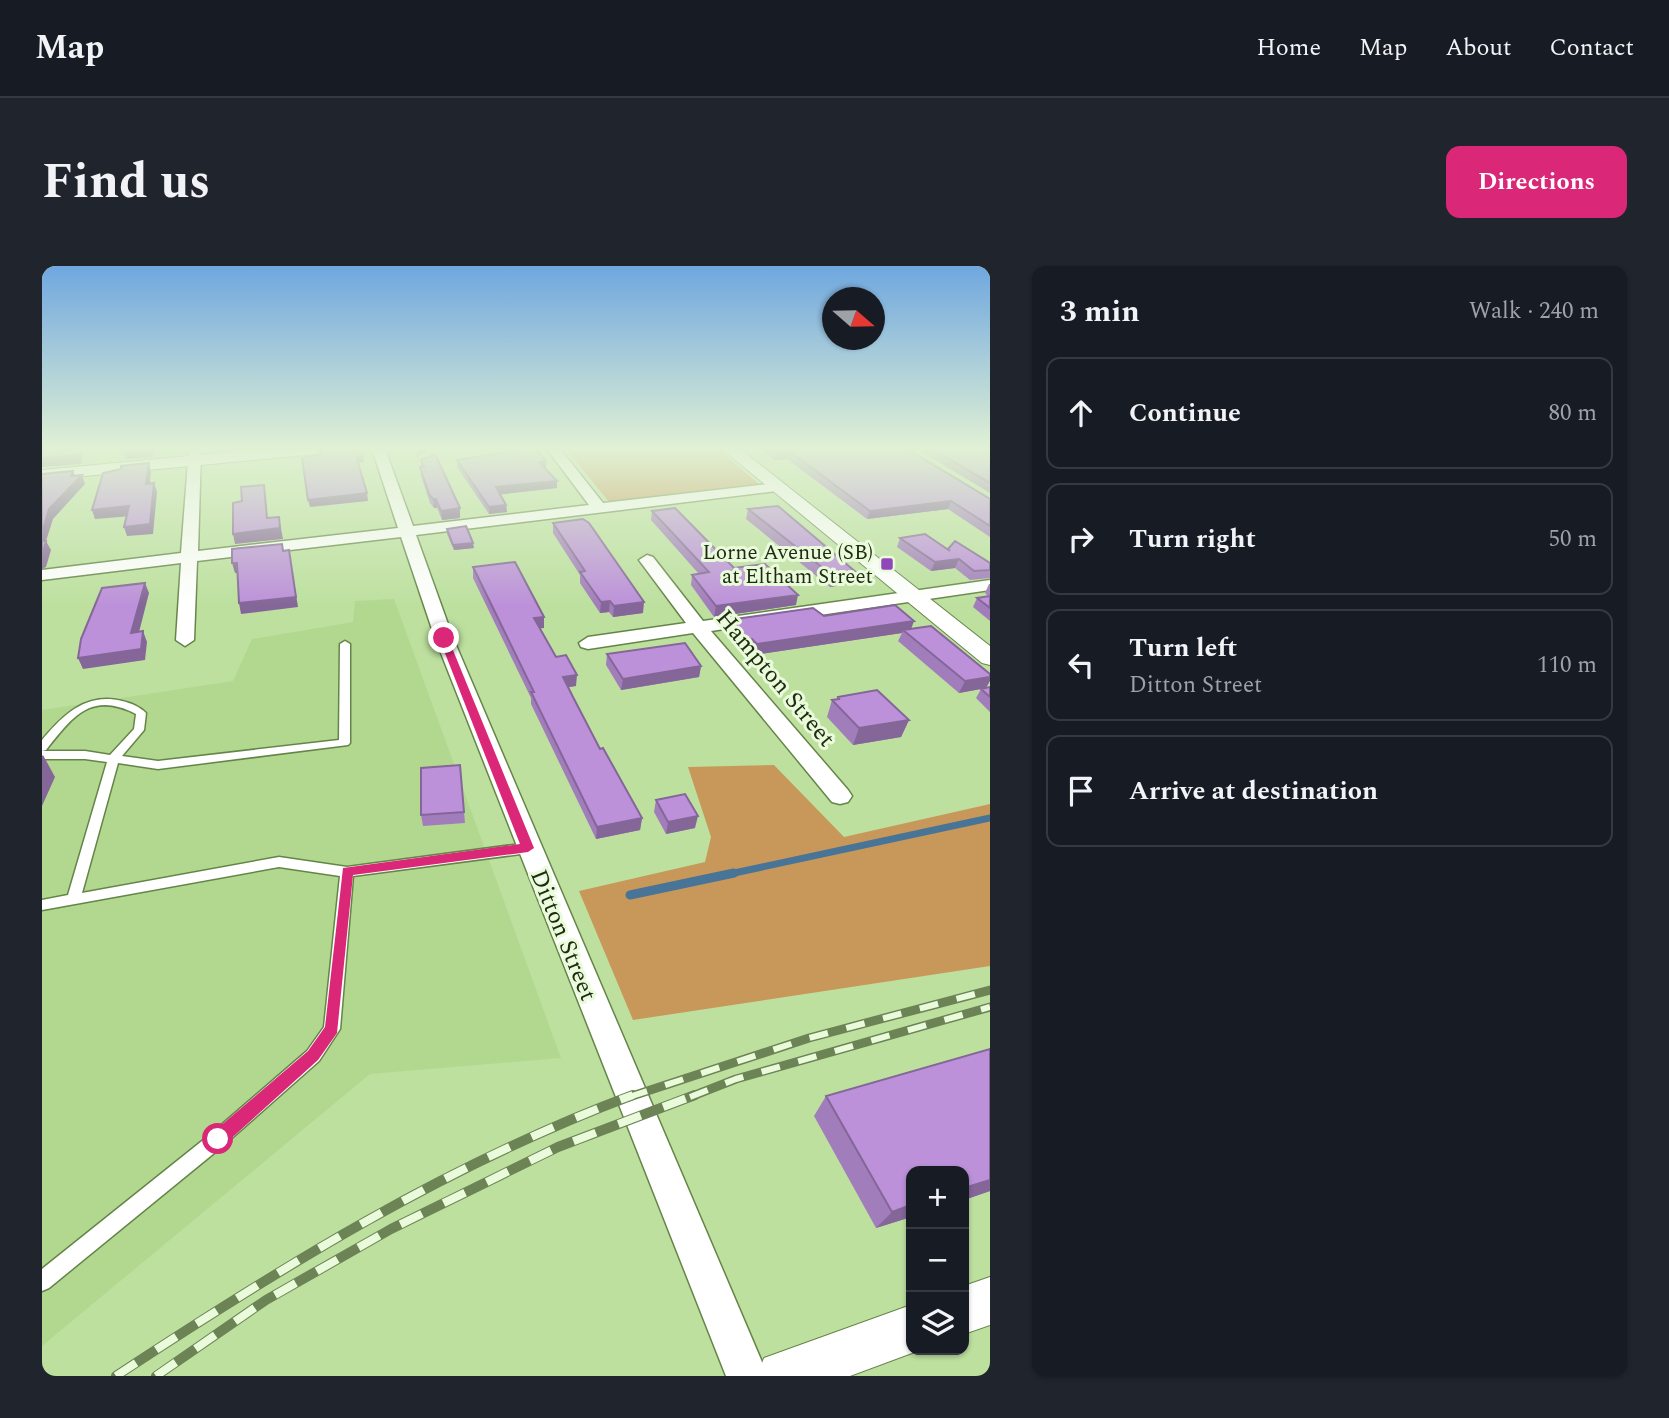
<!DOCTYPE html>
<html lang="en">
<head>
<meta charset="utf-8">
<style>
  :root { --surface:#171b24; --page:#20242c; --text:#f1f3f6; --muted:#9ea1a6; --line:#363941; --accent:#db2777 }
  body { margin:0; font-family:Spectral,serif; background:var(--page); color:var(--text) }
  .controls { position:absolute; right:21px; bottom:21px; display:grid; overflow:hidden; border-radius:14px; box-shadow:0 2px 5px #0004 }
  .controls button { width:63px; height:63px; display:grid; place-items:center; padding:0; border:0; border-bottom:2px solid var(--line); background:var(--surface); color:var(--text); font:35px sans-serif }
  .compass { position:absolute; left:780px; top:21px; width:63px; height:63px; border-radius:50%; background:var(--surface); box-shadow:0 2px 5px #0004; rotate:110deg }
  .stop { position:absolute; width:21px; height:21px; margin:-16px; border:5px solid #db2777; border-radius:50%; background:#fff }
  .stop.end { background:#db2777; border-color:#fff; box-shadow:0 2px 7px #0008 }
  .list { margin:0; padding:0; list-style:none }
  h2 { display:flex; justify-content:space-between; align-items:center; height:91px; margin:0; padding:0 28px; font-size:30px }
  h2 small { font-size:23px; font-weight:400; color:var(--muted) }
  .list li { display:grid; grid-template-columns:46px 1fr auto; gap:21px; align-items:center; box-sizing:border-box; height:112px; margin:0 14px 14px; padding:0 14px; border:2px solid var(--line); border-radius:14px }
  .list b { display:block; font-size:26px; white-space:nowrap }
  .list p { margin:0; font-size:23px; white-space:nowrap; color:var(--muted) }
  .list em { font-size:23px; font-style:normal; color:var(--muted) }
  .icon { flex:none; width:38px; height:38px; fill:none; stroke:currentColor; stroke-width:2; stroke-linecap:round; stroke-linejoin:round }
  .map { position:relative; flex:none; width:948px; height:1110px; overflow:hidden; border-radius:14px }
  header { display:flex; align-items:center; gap:42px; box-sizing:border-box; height:98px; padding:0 35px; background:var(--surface); border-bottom:2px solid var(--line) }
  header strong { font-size:33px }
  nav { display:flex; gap:38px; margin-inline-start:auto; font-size:24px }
  .intro { display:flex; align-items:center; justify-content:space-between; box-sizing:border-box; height:168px; padding:0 42px }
  h1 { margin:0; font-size:49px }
  .button { padding:18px 32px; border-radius:14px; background:var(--accent); color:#fff; font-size:24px; font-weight:700 }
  main { display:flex; gap:42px; padding:0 42px }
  aside { flex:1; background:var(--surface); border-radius:14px; box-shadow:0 2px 5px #0004 }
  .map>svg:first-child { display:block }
</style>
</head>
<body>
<header>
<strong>Map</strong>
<nav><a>Home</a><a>Map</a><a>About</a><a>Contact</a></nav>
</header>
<div class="intro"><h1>Find us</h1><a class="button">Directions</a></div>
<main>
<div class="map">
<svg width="948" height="1110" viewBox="0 0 948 1110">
  <rect width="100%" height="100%" fill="#bde09f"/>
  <path fill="#b2d890" d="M352 333 519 792 328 808 0 1080V444L191 415 210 373 311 356 313 335Z"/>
  <path fill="#c8985b" d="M524 183H676L717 218 567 236Z
    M732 499 802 571 948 538V700L591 754 537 625 663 596 669 571 646 501Z"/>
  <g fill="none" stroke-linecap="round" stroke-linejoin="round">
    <path stroke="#487497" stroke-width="7" d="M683 609 948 552"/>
    <path stroke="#487497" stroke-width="9" d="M588 629 692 607"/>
    <g stroke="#658548" stroke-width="3">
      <path id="service" d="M303 375 308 378V477L306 479 116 503 76 497 40 627 237 591 305 601 486 577 490 579 492 582 490 585 486 587 311 610 298 763 277 795 182 879 7 1022 0 1025V1003L170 867 265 785 282 761 298 610 237 601 0 644V634L26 629 65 496 43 493H0V485H43L68 489 92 463 94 448C49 425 31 450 4 484L0 485V474C21 449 44 426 80 435 89 437 98 441 104 447L102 464 80 490 116 495 297 474 298 378Z"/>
    </g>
    <g stroke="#658548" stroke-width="3">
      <path id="minor" d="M147 183H159L156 285 356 262 330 183H343L371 260 547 239 505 183H518L561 237 735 217 742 221 735 225 374 269 411 372 726 1110H684L393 372 359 271 155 295 152 374 143 380 134 374 139 297 0 314V304L139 287Z
        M605 289 611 291 661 355 948 314V324L669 365 806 524 810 530 806 536 798 538 790 536 651 367 546 383 539 381 537 377 546 371 644 357 597 294Z"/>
    </g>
    <g stroke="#658548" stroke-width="2">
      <path id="tertiary" d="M222 183H282L274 188 0 214V204Z
        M680 183H698L948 380V399L940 397Z
        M948 1011V1059L922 1068V1020Z
        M869 1039V1084H878L808 1110H715L722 1092Z"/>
    </g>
    <use href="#service" fill="#fff" fill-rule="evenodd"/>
    <use href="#minor" fill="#fff" fill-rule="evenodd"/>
    <use href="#tertiary" fill="#fff" fill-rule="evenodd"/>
    <g stroke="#6c8356" stroke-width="9">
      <path id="rail-far1" d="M587 831 767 772 948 724
        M648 831 694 813 948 741"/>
    </g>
    <g stroke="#6c8356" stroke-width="10">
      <path id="rail" d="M74 1110C238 1002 406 898 591 829
        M114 1110 224 1034 349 963 516 881 653 829"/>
    </g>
    <use href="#rail-far1" stroke="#e9fbda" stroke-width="6" stroke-dasharray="19" stroke-linecap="butt"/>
    <use href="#rail" stroke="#e9fbda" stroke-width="8" stroke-dasharray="24" stroke-linecap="butt"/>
  </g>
  <path fill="#a27dbb" d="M466 183H494L503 203 515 215V222L458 228 464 239 465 246 447 248 415 201V194L468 185Z
    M718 183H865L948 233V271L906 243 825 253 745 193 732 194Z
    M875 183H948V227Z
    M379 194 418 252 400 254 395 242H392L388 237 379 210Z
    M706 243 811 317 788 321 704 253Z
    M610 245 692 302 754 339 672 351 649 319 650 309 657 308 609 254Z
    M511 257 601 347 571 351 567 346 558 347 538 317V309L511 267Z
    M405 263 432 282 412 284 405 268Z
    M858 272 906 284 948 297V312L928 314 913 302 889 305 855 281Z
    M431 301 502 351V362H498L514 391 534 420 526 421 558 483 600 552 598 564 554 573 489 438V432L431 312Z
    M947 318H948V355L931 341 935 332 946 330 943 327Z
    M782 350 869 363 944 422 948 421V446L934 432 939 423 917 427 856 375 860 367 712 389 708 384 700 385 684 365 686 354Z
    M565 388 659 400 657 411 579 424 564 399Z
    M796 431 867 454 859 471 811 479 785 451 790 434 795 433Z
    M418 499 423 557 381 560 379 549Z
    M614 534 653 562 624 568 612 546Z
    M948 783V925L922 934 869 905V951L834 962 772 850 784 830Z"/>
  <path fill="#846698" d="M37 183H39L41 188 39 198 0 201V192Z
    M109 183H122L112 184 111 191 84 193 81 186Z
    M374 183H389L375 191Z
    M747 185 745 193 732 194 734 187Z
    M321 189 322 196 315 197 314 190Z
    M504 195V203L497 196Z
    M107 197 109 206 107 227 104 218Z
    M31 205 34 213 40 209 43 218 11 253 4 275 9 284 4 301 0 303V267L7 243 29 210Z
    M515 215V222L454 229V221Z
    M112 217 115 226 111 268 85 270 82 261Z
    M325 227 326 235 268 241 266 234Z
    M391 233H394L395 242H392Z
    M909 235 906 243 825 253 828 245Z
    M464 239 465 246 447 248V241Z
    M87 240 90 250 53 253 50 244Z
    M418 242V252L400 254 399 245Z
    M237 251 241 273 193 278 191 268Z
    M431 277 432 282 412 284 411 279Z
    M247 284 256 341 199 348 197 337Z
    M917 293 913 302 889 305 893 296Z
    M190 297H195L198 307H193Z
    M815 307 811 317 788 321 791 310Z
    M103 317 107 327 94 378 89 367Z
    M756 329 754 339 672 351 674 340Z
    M568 335 567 346 558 347 559 336Z
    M602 336 601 347 571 351 572 340Z
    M502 351V362L492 363V352Z
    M872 355 868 366 861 364 860 367 712 389 715 378Z
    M101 365 105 376 103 394 41 403 36 392Z
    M710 373 708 384 700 385 703 374Z
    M659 400 657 411 579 424 581 413Z
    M535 409 534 420 521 422V411Z
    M948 411V415L944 422 917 427 923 415Z
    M867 454 859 471 811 479 817 462Z
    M1 489 13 511 0 540V490Z
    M656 550 653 562 624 568 626 556Z
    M600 552 598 564 554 573 555 561Z
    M948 914V925L922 934V922Z
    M869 939V951L834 962 850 946Z"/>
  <path fill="#bc91d9" stroke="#846698" stroke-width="2" d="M0 183H37L36 189 0 192Z
    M82 183H109L81 186Z
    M278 183H318L321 189 314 190 325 227 266 234 260 192 279 189Z
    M471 183H494L504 195 497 196 515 215 454 221 464 239 447 241 415 194 472 185Z
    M729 183H865L948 233V260L909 235 828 245 747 185 734 187Z
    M890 183H948V217Z
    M393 188 418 242 399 245 394 233H391L387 228 378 201H382L379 194Z
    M107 197 104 218 112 217 108 258 82 261 87 240 50 244 61 207 79 203V200Z
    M31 205 29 210 40 209 7 243 0 267V208Z
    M222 219 225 252 237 251 238 262 191 268V237L200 235 199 221Z
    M736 240 815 307 791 310 706 243Z
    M633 242 692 302 723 298 756 329 674 340 650 309 667 306 610 245Z
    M541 253 547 257 602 336 572 340 568 335 559 336 538 306 543 305 511 257Z
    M424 260 431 277 411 279 405 263Z
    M883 268 908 285 906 283 913 275 948 297V304L932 305 917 293 893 296 858 272Z
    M0 275H4L0 290Z
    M240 278 241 285 247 284 254 331 197 337 195 297H190V283Z
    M473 296 502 351 492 352 514 391 524 389 535 409 521 411 531 431 558 483 561 482 600 552 555 561 489 426H492L431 301Z
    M103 317 89 367 101 365 99 383 36 392 39 373 60 322Z
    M948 330V342L935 332Z
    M853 339 872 355 715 378 710 373 703 374 686 354 771 342 782 350Z
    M889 360 948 408V411L923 415 861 364Z
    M643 377 659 400 581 413 565 388Z
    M948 421V431L939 423Z
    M835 424 867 454 817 462 790 434 797 433 796 431Z
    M418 499 422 546 379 549V502Z
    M643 528 656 550 626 556 614 534Z
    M948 783V914L922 922V905H869V939L850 946 784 830Z"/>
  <linearGradient id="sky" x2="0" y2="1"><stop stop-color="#6fa7df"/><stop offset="0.54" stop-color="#e1f1d4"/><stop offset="1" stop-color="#e1f1d4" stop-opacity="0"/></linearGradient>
  <rect width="948" height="339" fill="url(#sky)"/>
  <path fill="#db2777" d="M402 370 406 372 492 582 486 586 311 609 295 767 276 794 182 879 176 881 170 879 168 873 170 867 266 785 283 761 301 602 478 578 397 372Z"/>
  <rect fill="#9047ba" stroke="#e9fbda" stroke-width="2.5" x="838" y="291" width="14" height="14" rx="3.5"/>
  <g text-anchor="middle" stroke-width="6" stroke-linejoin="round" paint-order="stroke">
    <g font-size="21" fill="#1e2a11" stroke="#e9fbda" text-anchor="end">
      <text x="831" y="293">Lorne Avenue (SB)<tspan x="831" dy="24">at Eltham Street</tspan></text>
    </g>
    <g font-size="24" fill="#1e2a11" stroke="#e9fbda">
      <text transform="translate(734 412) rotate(50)" y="8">Hampton Street</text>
      <text transform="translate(522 669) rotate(68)" y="8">Ditton Street</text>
    </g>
  </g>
</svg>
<div class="controls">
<button>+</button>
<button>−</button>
<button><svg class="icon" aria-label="layers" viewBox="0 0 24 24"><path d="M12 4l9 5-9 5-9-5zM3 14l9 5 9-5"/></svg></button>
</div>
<svg class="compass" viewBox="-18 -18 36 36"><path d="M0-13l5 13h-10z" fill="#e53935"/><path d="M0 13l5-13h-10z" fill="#9ea1a6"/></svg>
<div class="stop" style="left:176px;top:873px"></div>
<div class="stop end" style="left:402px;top:372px"></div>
</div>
<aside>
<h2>3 min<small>Walk · 240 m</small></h2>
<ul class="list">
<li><svg class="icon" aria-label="ahead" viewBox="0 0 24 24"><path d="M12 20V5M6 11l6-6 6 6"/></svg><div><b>Continue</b></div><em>80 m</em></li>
<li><svg class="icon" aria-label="right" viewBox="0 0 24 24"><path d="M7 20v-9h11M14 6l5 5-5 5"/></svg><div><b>Turn right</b></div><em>50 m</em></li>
<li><svg class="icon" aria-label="left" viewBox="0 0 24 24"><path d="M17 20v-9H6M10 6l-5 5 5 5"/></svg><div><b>Turn left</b><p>Ditton Street</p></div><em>110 m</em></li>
<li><svg class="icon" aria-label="arrive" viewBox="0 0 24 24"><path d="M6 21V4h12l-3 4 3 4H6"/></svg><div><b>Arrive at destination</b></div></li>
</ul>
</aside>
</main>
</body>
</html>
